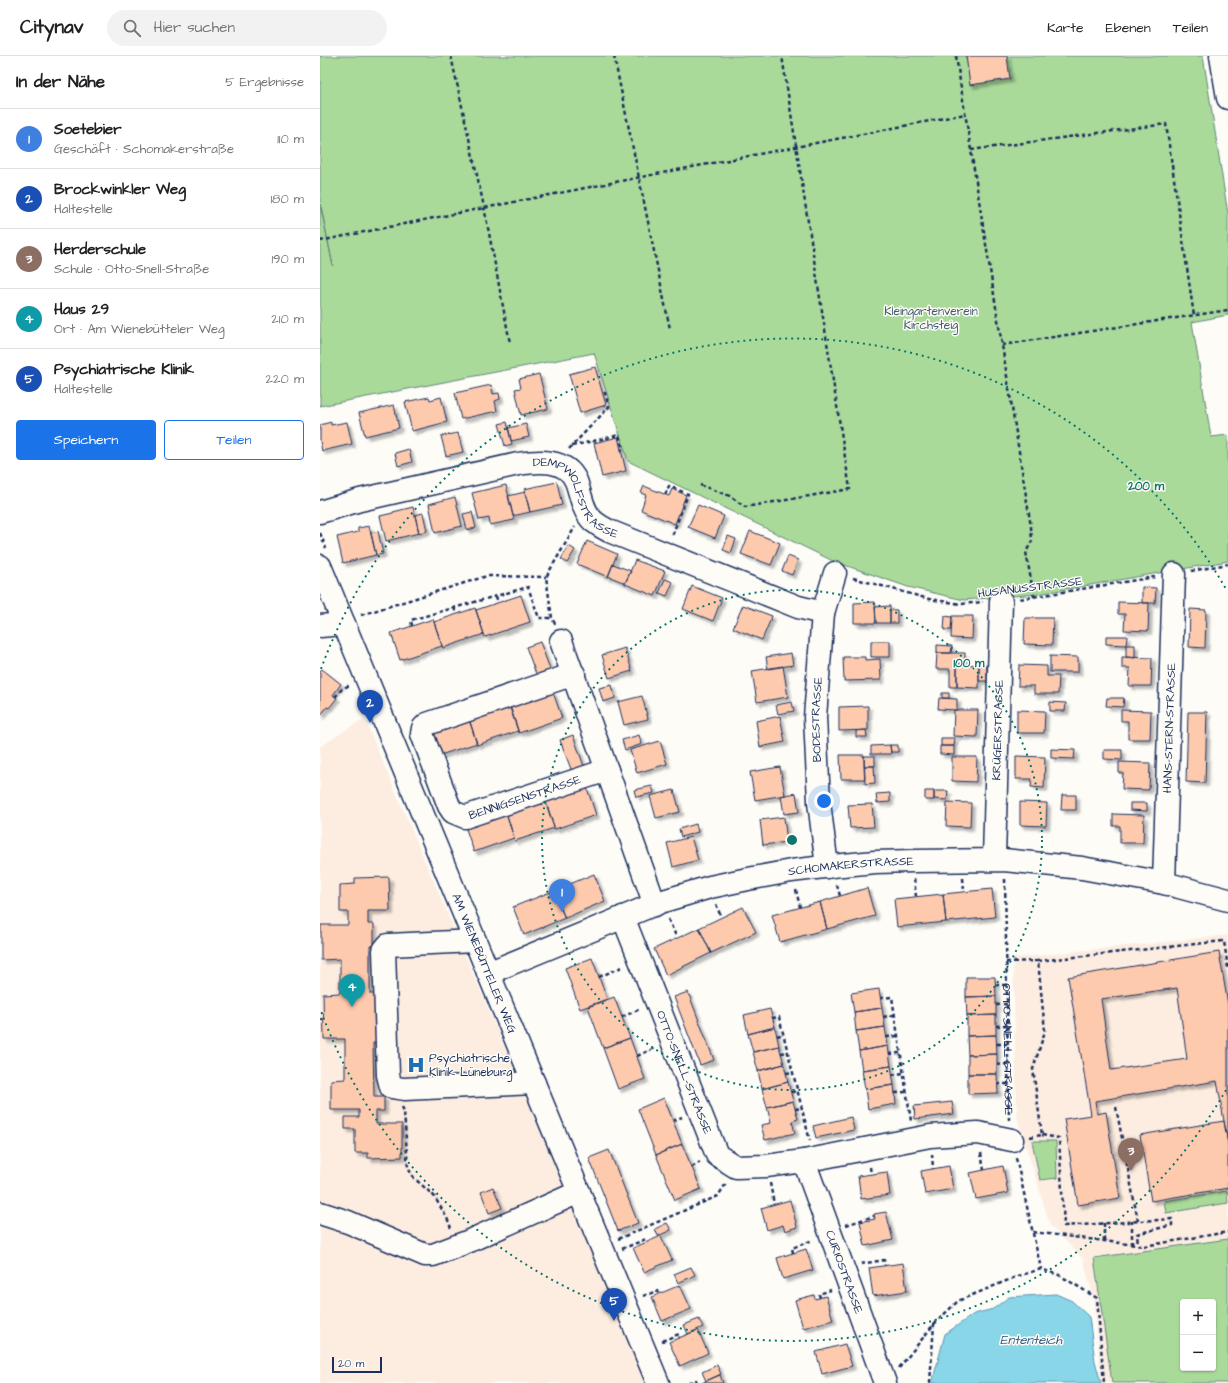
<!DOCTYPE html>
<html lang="de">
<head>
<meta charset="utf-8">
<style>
  :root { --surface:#fff; --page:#f2f2f2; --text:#202124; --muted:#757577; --line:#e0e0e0; --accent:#1a73e8 }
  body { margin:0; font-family:"Architects Daughter",sans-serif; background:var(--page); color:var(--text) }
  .controls { position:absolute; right:12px; bottom:12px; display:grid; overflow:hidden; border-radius:4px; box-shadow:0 1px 3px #0004 }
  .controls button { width:36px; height:36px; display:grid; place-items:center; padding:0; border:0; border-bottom:1px solid var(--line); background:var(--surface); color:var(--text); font:20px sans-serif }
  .scale { position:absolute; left:12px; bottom:10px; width:50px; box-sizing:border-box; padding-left:4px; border:2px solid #1b2f5e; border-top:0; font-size:11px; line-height:14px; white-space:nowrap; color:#1b2f5e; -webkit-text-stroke:3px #fdfcf7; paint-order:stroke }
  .you { position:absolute; left:504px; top:745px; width:14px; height:14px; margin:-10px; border:3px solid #fff; border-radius:50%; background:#1a73e8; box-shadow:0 0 0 6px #1a73e833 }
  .badge { display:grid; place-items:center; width:26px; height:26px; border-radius:50%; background:var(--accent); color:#fff; font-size:13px; font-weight:700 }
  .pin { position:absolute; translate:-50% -33px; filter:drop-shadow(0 1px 2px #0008) }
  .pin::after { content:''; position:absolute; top:21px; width:14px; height:12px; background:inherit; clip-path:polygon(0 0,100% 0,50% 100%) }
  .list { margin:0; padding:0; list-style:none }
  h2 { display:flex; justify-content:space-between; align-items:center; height:52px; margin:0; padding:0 16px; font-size:17px }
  h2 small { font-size:13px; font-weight:400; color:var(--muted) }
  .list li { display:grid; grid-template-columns:26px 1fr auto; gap:12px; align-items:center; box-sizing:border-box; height:60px; padding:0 16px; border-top:1px solid var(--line) }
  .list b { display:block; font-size:15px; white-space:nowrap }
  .list p { margin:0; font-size:13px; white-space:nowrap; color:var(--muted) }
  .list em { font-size:13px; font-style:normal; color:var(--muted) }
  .actions { display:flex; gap:8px; padding:12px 16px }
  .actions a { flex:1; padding:9px 0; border:1px solid var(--accent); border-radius:4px; text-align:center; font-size:14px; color:var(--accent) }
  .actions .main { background:var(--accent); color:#fff }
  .icon { flex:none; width:22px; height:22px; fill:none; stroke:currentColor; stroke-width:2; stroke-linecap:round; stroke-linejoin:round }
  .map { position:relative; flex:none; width:908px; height:1327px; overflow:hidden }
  header { display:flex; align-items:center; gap:24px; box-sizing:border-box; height:56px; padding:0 20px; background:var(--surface); border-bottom:1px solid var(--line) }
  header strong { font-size:19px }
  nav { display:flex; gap:22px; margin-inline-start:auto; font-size:14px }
  .search { width:280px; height:36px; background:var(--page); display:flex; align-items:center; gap:10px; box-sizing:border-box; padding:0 14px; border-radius:22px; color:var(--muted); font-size:15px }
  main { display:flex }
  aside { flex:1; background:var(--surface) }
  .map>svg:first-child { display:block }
</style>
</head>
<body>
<header>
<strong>Citynav</strong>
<div class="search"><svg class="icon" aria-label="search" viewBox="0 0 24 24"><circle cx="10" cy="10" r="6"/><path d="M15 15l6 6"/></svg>Hier suchen</div>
<nav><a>Karte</a><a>Ebenen</a><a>Teilen</a></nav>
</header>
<main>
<aside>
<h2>In der Nähe<small>5 Ergebnisse</small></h2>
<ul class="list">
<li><span class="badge" style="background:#3f7fe0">1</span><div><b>Soetebier</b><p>Geschäft · Schomakerstraße</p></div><em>110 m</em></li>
<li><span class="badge" style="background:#1a4fb4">2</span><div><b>Brockwinkler Weg</b><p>Haltestelle</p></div><em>180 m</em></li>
<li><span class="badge" style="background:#8d6e63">3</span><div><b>Herderschule</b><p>Schule · Otto-Snell-Straße</p></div><em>190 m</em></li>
<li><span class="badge" style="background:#0f9aa8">4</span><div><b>Haus 29</b><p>Ort · Am Wienebütteler Weg</p></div><em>210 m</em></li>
<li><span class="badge" style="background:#1a4fb4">5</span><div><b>Psychiatrische Klinik</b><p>Haltestelle</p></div><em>220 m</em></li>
</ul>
<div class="actions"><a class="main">Speichern</a><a>Teilen</a></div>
</aside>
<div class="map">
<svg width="908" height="1327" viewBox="0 0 908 1327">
  <defs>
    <filter id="shadow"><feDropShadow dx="3.5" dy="3.5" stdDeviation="1" flood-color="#0004"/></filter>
  </defs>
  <rect width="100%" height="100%" fill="#fdfcf7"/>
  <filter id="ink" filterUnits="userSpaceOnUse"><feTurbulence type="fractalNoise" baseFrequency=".025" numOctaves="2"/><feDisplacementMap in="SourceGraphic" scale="8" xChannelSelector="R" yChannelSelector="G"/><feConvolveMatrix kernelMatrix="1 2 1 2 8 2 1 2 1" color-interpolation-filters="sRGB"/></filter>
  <g filter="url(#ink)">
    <path fill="#fdede1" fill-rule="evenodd" d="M44 662 328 1327H0V691Z
      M908 879V1327H781L775 1248 763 1203 730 1169 697 1061 693 902ZM863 1246H893V1312H863Z"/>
    <path fill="#aada9a" stroke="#62847c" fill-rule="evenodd" d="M0 0H883L908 158V259L872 266 891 381 908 379V505L718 538 644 544 588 531 513 505 308 405 274 297 0 350V148L13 210 0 145Z
      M712 1085H736L737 1122 720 1124Z
      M907 1135 908 1147 846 1157 844 1145Z
      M908 1183V1327H792L774 1202ZM863 1246H893V1312H863Z"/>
    <path fill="#89d6e9" stroke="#5d93b1" d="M736 1238 752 1245 769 1261 775 1305 781 1327H612L625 1278 654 1258 673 1253 689 1241Z"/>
    <path fill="#fecaae" stroke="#1b2f5e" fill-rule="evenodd" filter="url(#shadow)" d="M646 0H687L690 23 650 29Z
      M275 311 286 349 260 357 249 318Z
      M219 318 228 353 201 359 195 333 201 332 199 323Z
      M171 329 173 338 179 337 180 343 175 345 177 355 141 363 135 337Z
      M109 341 110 344 121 341 127 366 92 375 85 346Z
      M74 349 79 372 45 380 39 357Z
      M11 366V369L27 366 32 388 2 395 0 385V369Z
      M187 366 192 388 185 390 179 368Z
      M206 368 209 381 191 385 188 372Z
      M138 377 143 396 126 400 121 380Z
      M298 381 306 415 282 421 274 387Z
      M89 393 92 406 78 410 75 397Z
      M237 426 242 449 210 456 204 433Z
      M186 429 194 464 170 469 169 462 159 464 152 437Z
      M324 430 349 440 352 433 366 439 355 468 321 454 326 439 321 437Z
      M205 436 210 456 193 460 188 440Z
      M135 441 142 470 115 477 109 448Z
      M378 449 404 460 395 482 368 471Z
      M93 451 99 477 66 485 60 460 73 457V456Z
      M152 456 156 472 147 474 143 458Z
      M103 457 107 475 99 477 95 459Z
      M49 470 56 499 23 507 17 481 38 476V472Z
      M58 475 63 498 56 499 51 477Z
      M430 475 460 487 451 509 421 498Z
      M408 480 416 483 411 497 403 494Z
      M267 485 297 498 288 521 257 508Z
      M249 490 255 494 247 507 241 503Z
      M468 500 478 504 472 519 462 515Z
      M315 504 345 515 335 540 305 528Z
      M293 508 311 515 305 527 288 520Z
      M345 523 353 526 347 540 339 537Z
      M372 530 402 542 393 565 363 553Z
      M822 531 836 532 835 547H822Z
      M201 539 210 566 165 581 156 554Z
      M555 546 556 567H534V547Z
      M798 546 829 547 828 575 804 574 805 558H798Z
      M423 549 452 560 442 584 413 572Z
      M570 550V567H556L555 551Z
      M155 552 164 578 123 592 114 566Z
      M870 553 886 554 885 592 869 591Z
      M570 554H577V567H570Z
      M625 560 632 561 631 574H624Z
      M632 560H653L652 583 631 582Z
      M705 562H733L732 589 704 588Z
      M113 563 122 590 80 604 71 577Z
      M786 580H807L806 589 786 588Z
      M551 585H570V601H551Z
      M220 586 233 621 219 626 206 591Z
      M617 589 632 590 631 597H617Z
      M806 589H815V602L806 601Z
      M305 592 312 615 289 622 282 599Z
      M471 597 473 609 448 613 446 601Z
      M617 597H645V609L637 608V631H630V613H616Z
      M730 600 758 601V616H730Z
      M523 601H545V604L560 603 561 624 524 625Z
      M802 601 832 602 831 630H809L810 612H802Z
      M637 608 659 609V632L637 631Z
      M659 609H667V625H659Z
      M699 609 727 610V620H739L738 638H714V630H698Z
      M463 610 468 641 437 646 432 615Z
      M2 613 21 628 13 639 17 642 9 652 7 651 0 660V615Z
      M292 629 295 642 283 646 279 632Z
      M233 636 242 662 199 677 190 650Z
      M622 637H629V642H622Z
      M322 640 328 663 304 669 298 646Z
      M619 642 637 643V654L618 653Z
      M787 642H804L803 651 786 650Z
      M472 646 474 655 458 658 456 649Z
      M730 646 746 647 745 655H730Z
      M189 649 198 675 157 689 149 662Z
      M548 650V674L519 675V651Z
      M634 654H658L657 681 633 680Z
      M697 654 725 655 724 677H697Z
      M801 654 831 655 830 683H808V665H801Z
      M868 656H887L885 727 866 726Z
      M460 660 465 686 440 691 436 665Z
      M148 661 157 687 114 701 106 676Z
      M546 674 547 681H536V675Z
      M253 679 266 716 254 721 240 684Z
      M319 679 322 688 305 694 302 684Z
      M621 682H635L634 690H621Z
      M340 685 347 708 317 717 310 694Z
      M570 689H578V696H571Z
      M570 689 571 698H551V690Z
      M620 690H634V699L620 698Z
      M731 693 755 694 754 703 731 702Z
      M784 694H802V704L784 703Z
      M520 699H544L545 723H521Z
      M544 700H555V710H544Z
      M696 700 725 701 724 732 711 731 712 723H696Z
      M632 701H657L656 726 632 725Z
      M799 706 830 707 829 734 802 733 803 717H799Z
      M544 710H554L555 727 545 728Z
      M460 711 465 739 435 744 430 716Z
      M332 730 334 737 316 741 314 734Z
      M267 732 276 759 235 773 226 746Z
      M354 734 360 756 336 762 330 740Z
      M605 735H614V744H605Z
      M614 735H628L627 744 614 743Z
      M476 737 479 756 464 758 461 740Z
      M570 737V746L557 747 556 738Z
      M742 739H756V754H741Z
      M225 744 234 772 195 785 186 757Z
      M627 746 651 747 650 771 626 770Z
      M700 746 727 747 726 770 700 769Z
      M810 747H827V755L810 754Z
      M552 748 554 771 530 772 528 749Z
      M186 756 194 782 154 796 145 770Z
      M793 758 824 759 823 787H800V770H793Z
      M464 761 467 786 443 789 440 764Z
      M376 768 378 776 361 781 359 773Z
      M371 781 378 804 353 811 347 787Z
      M274 818 285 845 245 862 233 835Z
      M69 821 70 855H48V868H54V890H50V938H60V986L53 987 54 1041H64V1055H56V1068H82V1101L48 1102V1097H35V1073H25V1061H39V1054H11V1024L25 1023V983H4L3 938 20 937V903L1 904V869H28V856H20V829L35 828V822Z
      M547 832 555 860 507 873 500 846Z
      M672 833 675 861 626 866 623 838Z
      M233 835 245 862 204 879 193 851Z
      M623 838 626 866 577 871 574 843Z
      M500 846 507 873 460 886 452 859Z
      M423 851 436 876 391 897 379 872Z
      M379 872 391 897 346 919 334 893Z
      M899 896 908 949V1088L897 1025 775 1045 777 1058 786 1056 800 1142 758 1149 744 1063 771 1059 748 921ZM857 932 867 1003 791 1014 781 943Z
      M272 902 287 943 260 953 245 912Z
      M646 921H675L676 940 646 941Z
      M559 933 562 952 534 956 531 937Z
      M368 936 394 1004 380 1009 354 941Z
      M676 940V959L647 960 646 941Z
      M294 941 310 982 283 992 268 951Z
      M562 952 565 971 536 975 534 956Z
      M450 953 455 971 428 978 424 959Z
      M676 959V979L647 980V960Z
      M455 971 459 990 433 996 428 978Z
      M565 971 568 990 539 995 536 975Z
      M676 979 677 998 648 999 647 980Z
      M310 982 325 1023 298 1033 283 992Z
      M459 990 464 1008 438 1015 433 996Z
      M568 990 571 1010 542 1014 539 995Z
      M677 998V1018H648V999Z
      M464 1008 468 1026 442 1033 438 1015Z
      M571 1010 574 1029 545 1033 542 1014Z
      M648 1018H677L678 1037 648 1038Z
      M468 1026 473 1045 447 1051 442 1033Z
      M574 1029 576 1048 548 1053 545 1033Z
      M344 1042 362 1088 336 1099 318 1053Z
      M473 1045 478 1063 472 1065 475 1077 445 1084 441 1069 451 1067 447 1051Z
      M632 1046 634 1058 595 1063 594 1050Z
      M531 1061 534 1074 496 1082 493 1070Z
      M904 1065 908 1088V1132L831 1145 820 1079Z
      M362 1088 381 1133 355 1144 336 1099Z
      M289 1094 318 1167 298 1175 269 1102Z
      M629 1110 633 1133 605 1138 601 1115Z
      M683 1110 688 1137 656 1143 650 1117Z
      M567 1116 570 1139 541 1143 538 1120Z
      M173 1131 182 1152 169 1157 161 1136Z
      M470 1144 477 1171 465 1175 463 1169 447 1174 441 1152Z
      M566 1156 573 1184 545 1190 540 1166 555 1163 554 1158Z
      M347 1167 351 1174 338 1180 335 1173Z
      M341 1180 352 1204 324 1216 313 1192Z
      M486 1193 493 1214 463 1223 457 1202Z
      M583 1207 587 1235 553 1240 549 1212Z
      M371 1211 375 1219 358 1227 354 1218Z
      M360 1229 371 1253 342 1265 332 1241Z
      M494 1239 495 1243 506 1240 513 1264 483 1272 475 1244Z
      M379 1263 383 1271 368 1278 364 1269Z
      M378 1274 388 1297 360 1310 349 1286Z
      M525 1288 532 1310 502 1318 496 1296Z
      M397 1309 401 1318 386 1325 382 1316Z
      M400 1319 403 1327H382L386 1325Z"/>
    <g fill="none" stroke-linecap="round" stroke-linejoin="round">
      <g stroke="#1b2f5e" stroke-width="25">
        <g id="minor">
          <path d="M901 0 908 42"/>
          <path id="s2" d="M0 456 40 444 198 408C218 405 246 402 256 425 261 438 262 454 273 465 278 469 283 472 289 475L478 551 503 557"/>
          <path id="s3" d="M0 510 338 1327"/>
          <path d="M0 570 24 568"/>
          <path d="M241 585 335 849"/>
          <path id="s4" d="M254 618 107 668 103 672 102 678 129 750 133 756 145 761 287 714"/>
          <path id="s5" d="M674 803 681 545"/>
          <path id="s6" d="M507 811 499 746 495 661 503 557 515 517"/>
          <path id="s7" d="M844 827 854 518"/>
          <path id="s8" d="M303 861 397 1099 416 1111 446 1110 484 1105 610 1080 658 1077 692 1084"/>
          <path d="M155 885 68 889 64 894 68 1019 71 1031 84 1033 214 1027"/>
          <path id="s9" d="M168 917 340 846 390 831 428 823 471 815 512 810 555 806 593 805 684 804 762 812 844 827 908 844"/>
          <path id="s10" d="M484 1105 565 1327"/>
          <path d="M0 1157 28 1166 105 1199H113L147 1186 259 1136"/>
        </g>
      </g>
      <g stroke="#1b2f5e" stroke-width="2.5" stroke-dasharray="4 3" stroke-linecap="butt">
        <path d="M131 0 164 151 190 287"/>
        <path d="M294 0 350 273"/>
        <path d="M636 0 711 471 712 485 706 496 714 541"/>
        <path d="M651 94 846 68 874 260"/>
        <path d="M0 185C215 141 430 100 645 58"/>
        <path d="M682 289 908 254"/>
        <path d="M252 390 299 379 303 393 301 394"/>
        <path d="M249 393 289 351 285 337 283 338"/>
        <path d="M380 429 410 440 425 451 530 433 462 0"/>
        <path d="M345 439 349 430 368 438 352 480"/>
        <path d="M0 477 6 492"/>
        <path d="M871 515 908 508"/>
        <path d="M533 522 609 543 641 548 663 546"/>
        <path d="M176 540 178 547"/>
        <path d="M700 543 835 521"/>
        <path d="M134 552 137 558"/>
        <path d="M41 559 167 520 226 521"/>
        <path d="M235 568 232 562 226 521 255 471"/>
        <path d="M92 570 91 564 208 531 219 562H232"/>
        <path d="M15 641 22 633 30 629"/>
        <path d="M643 822 644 835"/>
        <path d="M594 823 596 840"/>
        <path id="s1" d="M685 823 689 1064"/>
        <path d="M517 829 520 840"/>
        <path d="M476 834 480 851"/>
        <path d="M396 848 401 861"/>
        <path d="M348 863 357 882"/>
        <path d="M686 906 718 905"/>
        <path d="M279 921 302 911"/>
        <path d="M675 929H687"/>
        <path d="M560 942 572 941 591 1065"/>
        <path d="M676 949 687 948"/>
        <path d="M302 961 320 953"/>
        <path d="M563 961 574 959"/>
        <path d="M452 962 459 961 490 1085"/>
        <path d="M0 964 3 963"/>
        <path d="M676 970 687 969"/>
        <path d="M457 980 464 978"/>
        <path d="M566 981 578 980"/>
        <path d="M677 988H687"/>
        <path d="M461 997 468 996"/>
        <path d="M569 998 580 997"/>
        <path d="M317 1000 335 992"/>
        <path d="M677 1009 687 1008"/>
        <path d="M466 1017 473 1016"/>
        <path d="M572 1019 583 1017"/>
        <path d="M677 1028H687"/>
        <path d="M471 1036 478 1035"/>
        <path d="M575 1037 586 1036"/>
        <path d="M82 1051 84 1055 88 1112 94 1122 114 1140 127 1162 131 1172"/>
        <path d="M796 1051 818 1165"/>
        <path d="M475 1053 482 1052"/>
        <path d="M353 1065 362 1061"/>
        <path d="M722 1079 739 1082 744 1170 852 1163V1169L817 1178 818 1189"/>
        <path d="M710 1081 722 1079 713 1013 725 975 718 905 904 885 908 912"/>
        <path d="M661 1097 664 1114"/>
        <path d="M612 1098 613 1113"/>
        <path d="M696 1102 721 1213"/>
        <path d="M372 1111 380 1106"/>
        <path d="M550 1111 551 1118"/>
        <path d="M450 1127 454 1148"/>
        <path d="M526 1169 554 1160"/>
        <path d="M713 1176 824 1190 908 1176"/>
        <path d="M298 1183 398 1140 407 1126"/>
        <path d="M784 1185V1167"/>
        <path d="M812 1189V1165"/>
        <path d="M302 1193 326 1183 328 1186"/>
        <path d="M473 1197 472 1192 493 1184"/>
        <path d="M541 1208 564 1204 565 1210"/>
        <path d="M323 1240 338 1235 339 1238"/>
        <path d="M500 1242 499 1238 511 1234"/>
        <path d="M342 1285 359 1278V1281"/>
        <path d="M579 1312 614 1268 638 1245 698 1220 721 1213 739 1219 777 1242 784 1327"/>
        <path d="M369 1327 376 1324 377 1327"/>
        <path d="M610 1327 614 1268"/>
      </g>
      <use href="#minor" stroke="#fdfcf7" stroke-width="22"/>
    </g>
  </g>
  <g fill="none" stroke="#0f766e" stroke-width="2" stroke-dasharray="2 4">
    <circle cx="472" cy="784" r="250"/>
    <path d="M906 1034A501 501 0 0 1 1 955M1 613A501 501 0 0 1 906 533"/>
  </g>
  <defs>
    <g id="hospital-bare" transform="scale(1.38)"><path d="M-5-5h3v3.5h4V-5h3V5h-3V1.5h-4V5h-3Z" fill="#1f6fb2" stroke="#fdfcf7" stroke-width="2.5" paint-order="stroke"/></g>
  </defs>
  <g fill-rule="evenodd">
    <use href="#hospital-bare" x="96" y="1009"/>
  </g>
  <g text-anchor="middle" stroke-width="3" stroke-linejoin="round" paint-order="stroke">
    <g font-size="12" fill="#3f5a6d" stroke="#fdfcf7">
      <text x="611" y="259">Kleingartenverein<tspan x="611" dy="14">Kirchsteig</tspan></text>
    </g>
    <g font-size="12" fill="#1b2f5e" stroke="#fdfcf7">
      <text dy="4" stroke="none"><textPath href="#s2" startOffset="280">DEMPWOLFSTRASSE</textPath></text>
      <text transform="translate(710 531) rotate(-7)" y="4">HUSANUSSTRASSE</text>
      <text dy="4" stroke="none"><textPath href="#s6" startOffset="148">BODESTRASSE</textPath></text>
      <text dy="4" stroke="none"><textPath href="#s7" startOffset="155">HANS-STERN-STRASSE</textPath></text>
      <text dy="4" stroke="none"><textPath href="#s5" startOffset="129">KRÜGERSTRASSE</textPath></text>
      <text dy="4" stroke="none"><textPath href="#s4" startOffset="327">BENNIGSENSTRASSE</textPath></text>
      <text dy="4" stroke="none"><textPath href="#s9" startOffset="381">SCHOMAKERSTRASSE</textPath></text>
      <text dy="4" stroke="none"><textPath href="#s3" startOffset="430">AM WIENEBÜTTELER WEG</textPath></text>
      <text dy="4" stroke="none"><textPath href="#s1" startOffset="170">OTTO-SNELL-STRASSE</textPath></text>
      <text dy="4" stroke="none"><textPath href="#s8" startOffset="167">OTTO-SNELL-STRASSE</textPath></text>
      <text dy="4" stroke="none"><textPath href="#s10" startOffset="118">CURIOSTRASSE</textPath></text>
    </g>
    <g font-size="12" fill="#1b2f5e" stroke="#fdfcf7" text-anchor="start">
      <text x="109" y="1006">Psychiatrische<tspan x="109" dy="14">Klinik Lüneburg</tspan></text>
    </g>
    <g font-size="13" font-style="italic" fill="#365981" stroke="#fdfcf7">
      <text x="711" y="1288">Ententeich</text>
    </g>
  </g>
  <circle cx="472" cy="784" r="6" fill="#0f766e" stroke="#fdfcf7" stroke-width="2"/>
  <g font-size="12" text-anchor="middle" font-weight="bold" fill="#0f766e" stroke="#fdfcf7" stroke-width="3" stroke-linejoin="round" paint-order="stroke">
    <text x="826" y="434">200 m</text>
    <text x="649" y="611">100 m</text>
  </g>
</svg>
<div class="controls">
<button>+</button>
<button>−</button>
</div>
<div class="scale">20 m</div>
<div class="you"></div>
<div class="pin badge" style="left:242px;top:856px;background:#3f7fe0">1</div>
<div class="pin badge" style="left:50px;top:667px;background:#1a4fb4">2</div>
<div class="pin badge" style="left:811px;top:1115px;background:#8d6e63">3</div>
<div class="pin badge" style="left:32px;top:951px;background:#0f9aa8">4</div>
<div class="pin badge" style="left:294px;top:1265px;background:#1a4fb4">5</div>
</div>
</main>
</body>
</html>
